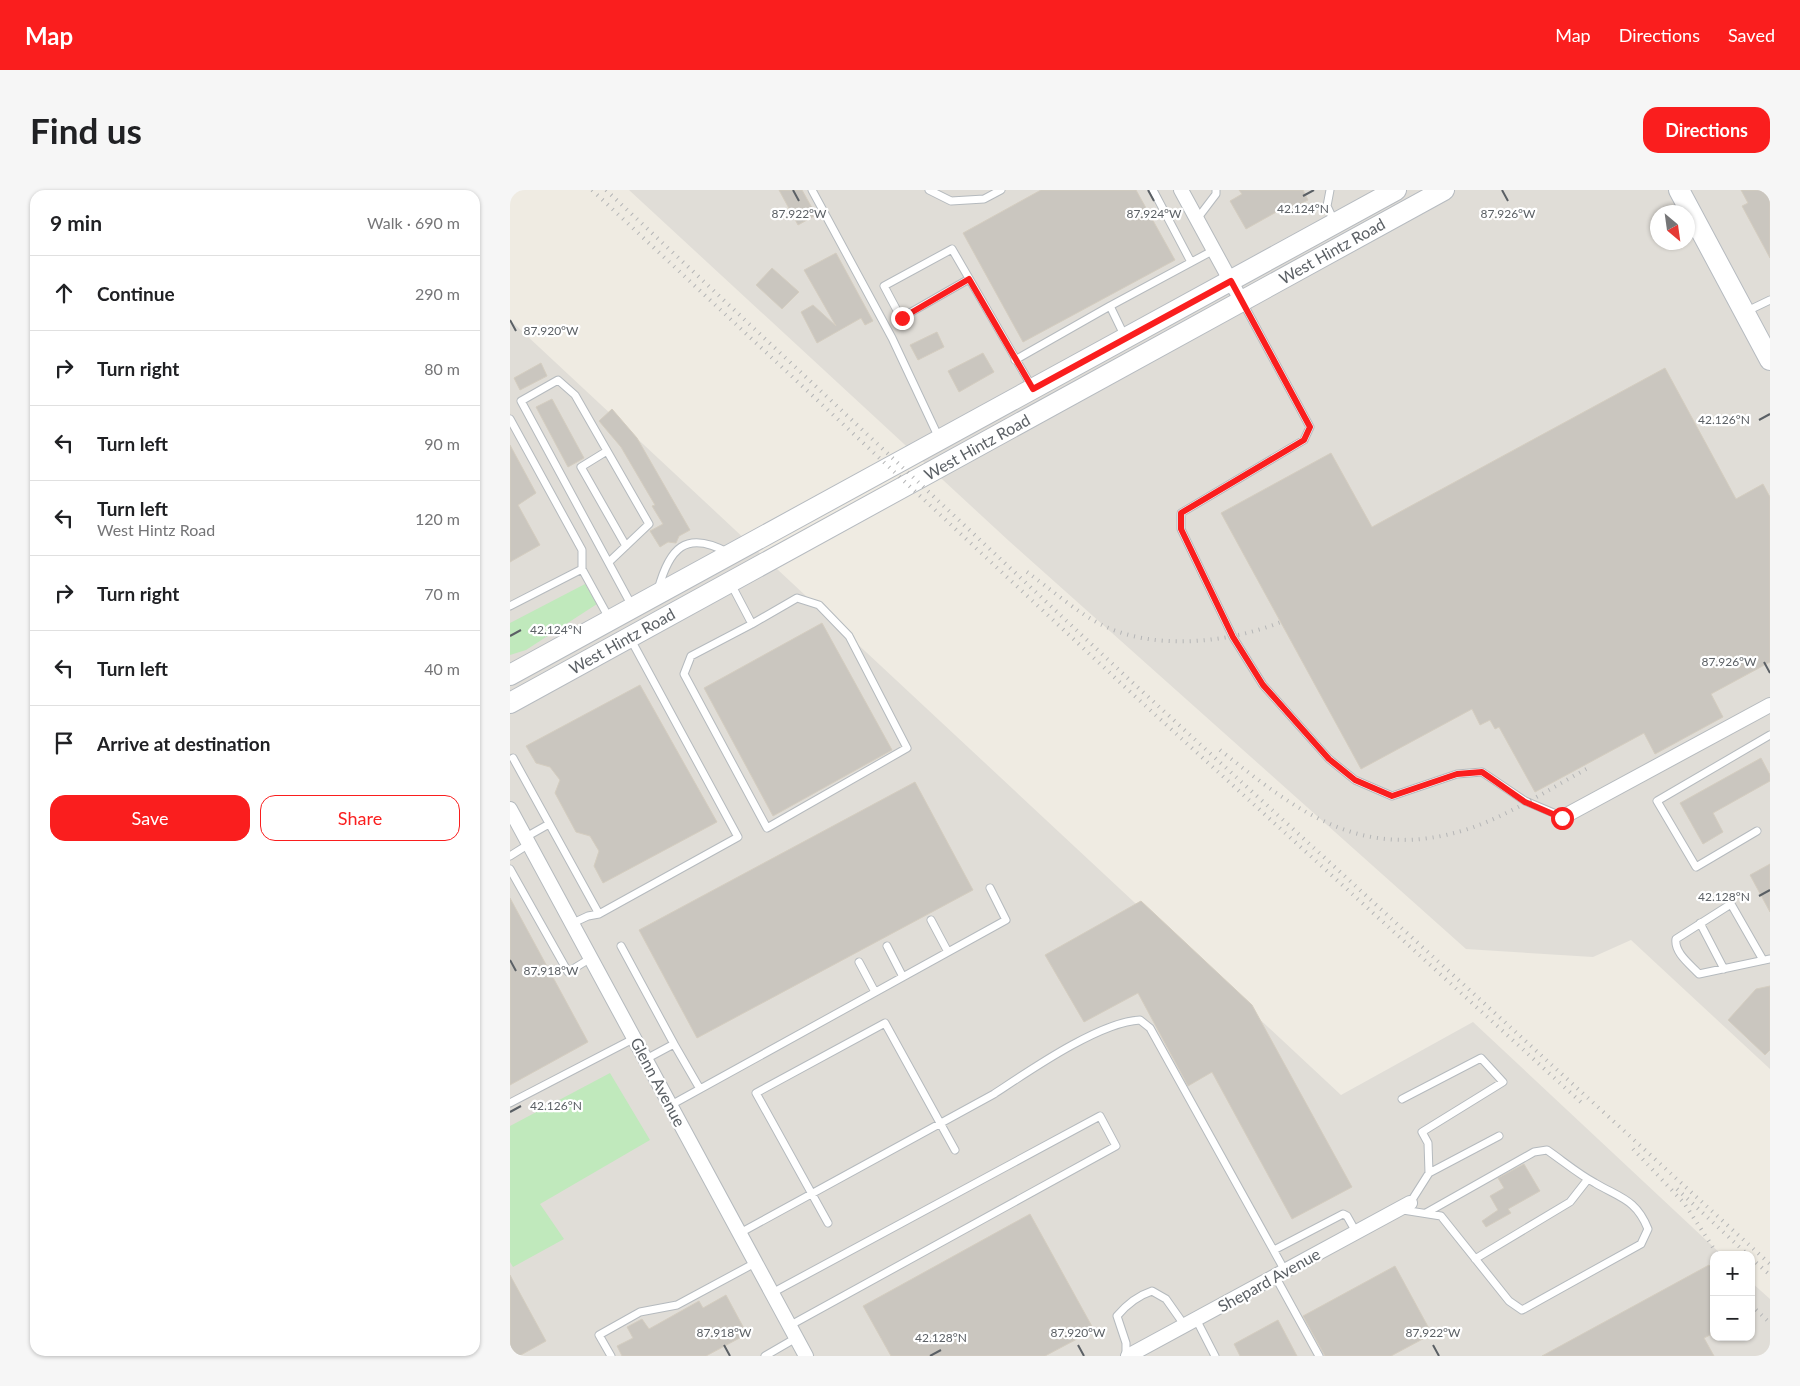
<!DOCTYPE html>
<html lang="en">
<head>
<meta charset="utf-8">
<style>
  :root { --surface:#fff; --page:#f6f6f6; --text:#202124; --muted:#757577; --line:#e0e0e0; --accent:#fa1e1e }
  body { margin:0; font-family:Lato,sans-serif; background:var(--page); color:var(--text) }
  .controls { position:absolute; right:15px; bottom:15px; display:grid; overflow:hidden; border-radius:10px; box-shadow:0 1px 4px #0004 }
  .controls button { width:45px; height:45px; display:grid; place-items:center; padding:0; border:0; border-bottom:1px solid var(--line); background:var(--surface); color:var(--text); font:25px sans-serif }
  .compass { position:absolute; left:1140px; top:15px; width:45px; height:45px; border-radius:50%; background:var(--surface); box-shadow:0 1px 4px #0004; rotate:151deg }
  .stop { position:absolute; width:15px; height:15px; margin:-11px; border:4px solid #fa1e1e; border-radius:50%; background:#fff }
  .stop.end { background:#fa1e1e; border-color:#fff; box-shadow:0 1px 5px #0008 }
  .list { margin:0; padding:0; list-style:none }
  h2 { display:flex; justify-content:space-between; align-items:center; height:65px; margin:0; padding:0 20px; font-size:21px }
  h2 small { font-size:16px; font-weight:400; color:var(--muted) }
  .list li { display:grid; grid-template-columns:32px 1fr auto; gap:15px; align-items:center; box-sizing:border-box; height:75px; padding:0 20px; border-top:1px solid var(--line) }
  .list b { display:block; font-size:19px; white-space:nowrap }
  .list p { margin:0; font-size:16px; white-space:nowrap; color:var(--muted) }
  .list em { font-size:16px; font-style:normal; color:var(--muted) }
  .actions { display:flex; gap:10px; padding:15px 20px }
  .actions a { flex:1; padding:11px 0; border:1px solid var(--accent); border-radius:15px; text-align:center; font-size:18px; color:var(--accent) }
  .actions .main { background:var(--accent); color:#fff }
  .icon { flex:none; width:28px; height:28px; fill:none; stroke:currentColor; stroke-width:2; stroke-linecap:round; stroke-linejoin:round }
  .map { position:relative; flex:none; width:1260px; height:1166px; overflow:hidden; border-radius:15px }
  header { display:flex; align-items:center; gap:30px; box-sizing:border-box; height:70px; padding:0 25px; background:var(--accent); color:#fff }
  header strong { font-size:24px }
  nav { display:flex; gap:28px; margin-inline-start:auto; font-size:18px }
  .intro { display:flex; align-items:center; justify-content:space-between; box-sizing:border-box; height:120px; padding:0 30px }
  h1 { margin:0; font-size:35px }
  .button { padding:12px 22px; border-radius:15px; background:var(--accent); color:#fff; font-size:18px; font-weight:700 }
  main { display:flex; gap:30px; padding:0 30px }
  aside { flex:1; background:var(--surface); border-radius:15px; box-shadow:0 1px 4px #0004 }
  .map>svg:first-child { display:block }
</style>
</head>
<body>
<header>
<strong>Map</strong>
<nav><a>Map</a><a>Directions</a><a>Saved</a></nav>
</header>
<div class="intro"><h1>Find us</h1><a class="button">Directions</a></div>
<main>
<aside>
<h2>9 min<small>Walk · 690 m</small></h2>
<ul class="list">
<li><svg class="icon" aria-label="ahead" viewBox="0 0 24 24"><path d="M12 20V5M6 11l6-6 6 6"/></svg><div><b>Continue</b></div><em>290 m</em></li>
<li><svg class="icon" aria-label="right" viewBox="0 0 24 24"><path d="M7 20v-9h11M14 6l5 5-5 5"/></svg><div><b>Turn right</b></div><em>80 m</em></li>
<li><svg class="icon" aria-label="left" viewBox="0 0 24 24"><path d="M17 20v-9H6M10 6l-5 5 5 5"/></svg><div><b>Turn left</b></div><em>90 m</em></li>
<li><svg class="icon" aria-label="left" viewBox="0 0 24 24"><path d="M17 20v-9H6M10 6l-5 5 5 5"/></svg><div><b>Turn left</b><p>West Hintz Road</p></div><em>120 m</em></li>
<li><svg class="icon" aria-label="right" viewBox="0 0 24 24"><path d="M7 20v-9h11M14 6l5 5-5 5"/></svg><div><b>Turn right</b></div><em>70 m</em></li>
<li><svg class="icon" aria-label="left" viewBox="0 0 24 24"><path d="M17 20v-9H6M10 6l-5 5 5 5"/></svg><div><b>Turn left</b></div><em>40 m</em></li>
<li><svg class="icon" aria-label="arrive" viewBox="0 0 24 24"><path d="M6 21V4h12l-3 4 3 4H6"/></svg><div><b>Arrive at destination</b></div></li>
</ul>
<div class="actions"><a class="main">Save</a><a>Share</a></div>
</aside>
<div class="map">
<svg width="1260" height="1166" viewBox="0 0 1260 1166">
  <rect width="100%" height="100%" fill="#efebe2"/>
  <path fill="#e0ddd7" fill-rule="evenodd" d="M119 0H1260V879L1121 750 1083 767 956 759 499 351ZM1148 22H1178V52H1148Z
    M0 130 831 905 963 832 1212 1065H1204V1147H1241V1092L1260 1109V1166H0Z"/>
  <path fill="#c0e9bc" d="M75 394 87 414 16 460 0 465V433Z
    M100 883 140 950 30 1014 54 1049 3 1077 0 1072V936Z"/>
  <path fill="#cac6bf" stroke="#d4cdc0" d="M269 0H292L306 25 288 35Z
    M531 0H626L665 70 513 152 453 43Z
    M729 0H793L798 10 779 20 777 16 736 39 720 11 732 4Z
    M1231 0H1260V68L1232 16 1238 13Z
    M326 63 363 131 355 135 351 128 307 153 291 122 303 115 326 136 294 80Z
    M262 78 289 102 272 119 246 95Z
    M427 142 434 157 408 170 400 155Z
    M473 163 484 182 449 202 438 181Z
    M31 173 37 186 10 200 4 188Z
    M1155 178 1226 309 1253 294 1260 307V472L1201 504 1213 527 1145 564 1134 543 1025 602 989 537 985 539 980 530 970 535 962 519 851 579 711 323 821 263 862 337Z
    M42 209 74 268 58 277 26 217Z
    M102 219 127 248 180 340 169 346 166 353 158 352 150 357 140 341 153 334 142 316 145 315 111 257 89 231Z
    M0 255 26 303 8 315 30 355 0 372Z
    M312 433 382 560 263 626 194 498Z
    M130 495 207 632 93 693 84 676 89 661 80 646 66 642 45 603 50 590 40 577 26 573 16 556Z
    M1251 568 1260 585V591L1203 623 1213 642 1193 654 1170 613Z
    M405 592 463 700 187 848 129 740Z
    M1260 674V722L1240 685Z
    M0 708 78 852 0 895Z
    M631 711 742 815 842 997 782 1029 702 882 678 896 628 803 574 832 535 765Z
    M1260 796V860L1255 865 1218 830 1246 799Z
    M1014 974 1030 1001 998 1019 1001 1023 976 1037 972 1031 988 1020 980 1006 994 998 988 988Z
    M520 1024 584 1140 535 1166H381L353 1116Z
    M1199 1075 1204 1080V1143L1194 1148 1204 1166H1032Z
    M885 1076 922 1144 881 1166H815L793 1126Z
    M0 1085 36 1151 9 1166H0Z
    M216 1105 237 1144 196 1166H112L107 1156 123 1148 117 1137 132 1129 139 1139 189 1111 193 1118Z
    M768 1130 787 1166H730L724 1154Z"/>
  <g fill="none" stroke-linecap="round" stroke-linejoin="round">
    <g stroke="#b5babe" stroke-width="9">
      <path id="service" d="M302 0 382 148 429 248
        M419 0 441 11 474 9 491 0
        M643 0 681 72
        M820 0 817 16 824 31
        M687 29 706 4V0
        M459 89 391 128 374 96 442 59 522 197
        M733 113 800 237 794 250 671 323V339L723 447 753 495 819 569 845 590 882 606 947 584 972 582 1015 611 1053 627
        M600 116 704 60
        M1235 122 1260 110
        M505 170 600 116 615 147
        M0 229 72 360V379
        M97 261 71 277 116 356
        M99 372 139 334 65 205 48 190 11 211 122 416
        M221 394 242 434 181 466 174 484 257 638 397 558 339 446 309 415 287 408 242 434
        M148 400C159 359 175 339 219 363
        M0 416 72 379 99 428
        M3 568 89 724 228 647 120 448
        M1247 641 1186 677 1147 611 1260 545
        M16 647 39 634
        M0 666 19 654
        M0 679 58 782 81 768
        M421 730 438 762
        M63 733 78 726 89 724
        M1190 733 1214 779
        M111 756 164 854 136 869
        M377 756 393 787
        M1253 770 1221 714 1166 749C1164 763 1181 775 1189 784L1260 769
        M349 772 365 802
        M164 854 190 899
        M892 909 971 868 993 892 912 942 918 953 919 983
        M0 913 125 848
        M161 915 496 730 480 698
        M900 1013 919 983 989 946
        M893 1020 931 1026 999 1111 1012 1120 1131 1054 1138 1039C1126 1009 1110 1008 1085 993 1068 984 1053 971 1037 960L1024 962 916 1023
        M318 1033 246 903 375 833 445 960
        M230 1043 484 904C519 881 589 832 630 830L640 838 775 1081
        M764 1060 833 1024 837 1026 846 1042
        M965 1069 1060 1012 1078 989
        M765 1086 809 1166
        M262 1103 590 926 606 956 279 1136
        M686 1129 705 1166
        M101 1166 89 1145 130 1122 167 1115 245 1073
        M255 1166 286 1148
        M616 1166V1153L607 1126C617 1114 627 1106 642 1101L656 1109 675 1136"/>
    </g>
    <g stroke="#b5babe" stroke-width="16">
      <path id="minor" d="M671 0 731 110
        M0 619 296 1166
        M1053 627 1260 515
        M618 1166 900 1013"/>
    </g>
    <g stroke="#b6bbc0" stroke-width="22">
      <path id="secondary" d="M1169 0 1260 170
        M0 485 886 0
        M0 513 934 0"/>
    </g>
    <use href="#service" stroke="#fff" stroke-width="7"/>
    <use href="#minor" stroke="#fff" stroke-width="14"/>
    <use href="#secondary" stroke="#fff" stroke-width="20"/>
    <path stroke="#b4b5b6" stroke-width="4" stroke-dasharray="1 6" stroke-linecap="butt" d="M82 0 617 499 1074 915
      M96 0 623 493 1260 1074
      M517 382C538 397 569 424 592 435 645 461 718 453 771 432
      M710 560C788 622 852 673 958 639 1000 625 1041 598 1080 577
      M1123 959 1174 1013 1208 1065
      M1167 999 1238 1065
      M1241 1068 1260 1085
      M1241 1115 1260 1133"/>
  </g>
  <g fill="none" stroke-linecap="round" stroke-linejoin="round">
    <path stroke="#fa1e1e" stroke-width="6" d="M392 128 459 89 523 199 721 91 800 237 794 250 671 323V339L723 447 753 495 819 569 845 590 882 606 947 584 972 582 1015 612 1052 628"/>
  </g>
  <path fill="none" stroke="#5b6065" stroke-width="2" d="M283 0 289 11M638 0 644 11M992 0 998 11M793 6 804 0M0 130 6 141M1249 230 1260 224M0 446 11 440M1254 472 1260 483M1249 706 1260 700M0 770 6 781M0 922 11 916M214 1155 220 1166M568 1155 574 1166M923 1155 929 1166M420 1166 431 1160"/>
  <g text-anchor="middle" stroke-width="4.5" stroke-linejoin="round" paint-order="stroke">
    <g font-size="16" fill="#5b6065" stroke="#fff">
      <text transform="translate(822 61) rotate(-29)" y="6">West Hintz Road</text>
      <text transform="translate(467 257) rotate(-29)" y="6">West Hintz Road</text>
      <text transform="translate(112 451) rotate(-29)" y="6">West Hintz Road</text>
      <text transform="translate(148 892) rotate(62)" y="6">Glenn Avenue</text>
      <text transform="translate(759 1090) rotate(-29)" y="6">Shepard Avenue</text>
    </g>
  </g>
  <g font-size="12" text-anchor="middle" fill="#5b6065" stroke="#fff" stroke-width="4.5" stroke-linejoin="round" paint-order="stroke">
    <text x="793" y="23">42.124°N</text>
    <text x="289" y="28">87.922°W</text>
    <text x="644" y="28">87.924°W</text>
    <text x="998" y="28">87.926°W</text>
    <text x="41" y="145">87.920°W</text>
    <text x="1214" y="234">42.126°N</text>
    <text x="46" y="444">42.124°N</text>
    <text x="1219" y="476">87.926°W</text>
    <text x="1214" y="711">42.128°N</text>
    <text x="41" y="785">87.918°W</text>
    <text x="46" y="920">42.126°N</text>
    <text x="214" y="1147">87.918°W</text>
    <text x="568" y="1147">87.920°W</text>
    <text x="923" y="1147">87.922°W</text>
    <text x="431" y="1152">42.128°N</text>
  </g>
</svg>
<div class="controls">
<button>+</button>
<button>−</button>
</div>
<svg class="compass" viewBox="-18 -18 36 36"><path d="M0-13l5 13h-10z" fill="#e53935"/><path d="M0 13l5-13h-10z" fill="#757577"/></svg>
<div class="stop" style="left:1052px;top:628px"></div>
<div class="stop end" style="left:392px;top:128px"></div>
</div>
</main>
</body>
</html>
